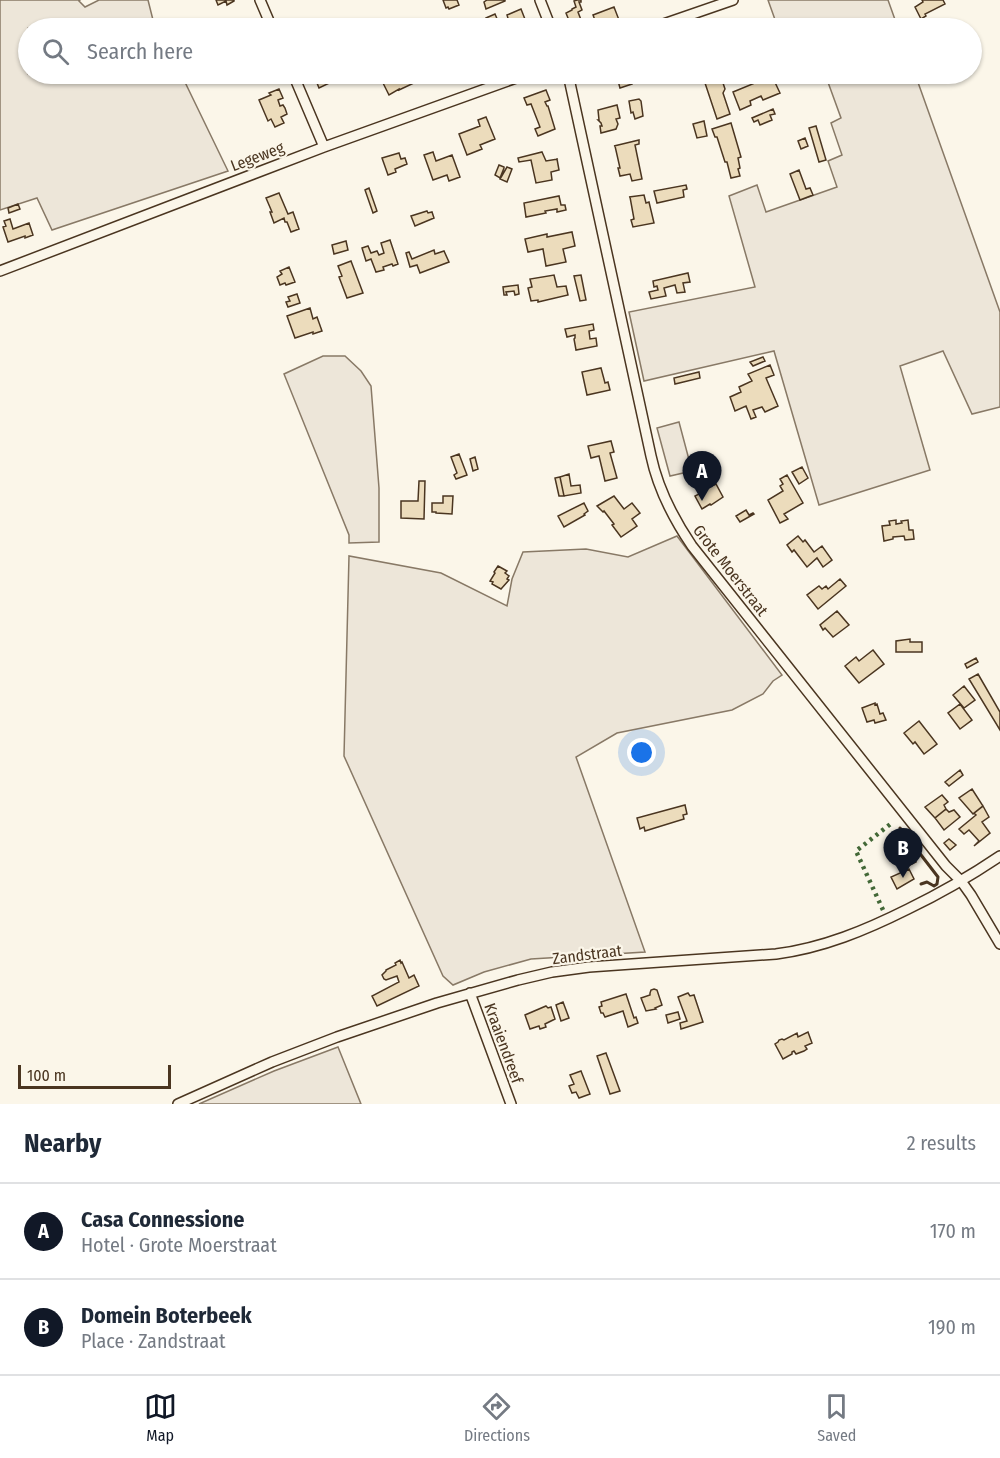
<!DOCTYPE html>
<html lang="en">
<head>
<meta charset="utf-8">
<style>
  :root { --surface:#fff; --page:#f2f2f3; --text:#1f2937; --muted:#747a83; --line:#e0e1e3; --accent:#111827 }
  body { margin:0; font-family:"Fira Sans Condensed",sans-serif; background:var(--page); color:var(--text) }
  .scale { position:absolute; left:18px; bottom:15px; width:153px; box-sizing:border-box; padding-left:6px; border:3px solid #4a3520; border-top:0; font-size:16px; line-height:21px; white-space:nowrap; color:#4a3520; -webkit-text-stroke:4px #fbf6e9; paint-order:stroke }
  .you { position:absolute; left:642px; top:753px; width:21px; height:21px; margin:-15px; border:4px solid #fff; border-radius:50%; background:#1a73e8; box-shadow:0 0 0 9px #1a73e833 }
  .badge { display:grid; place-items:center; width:39px; height:39px; border-radius:50%; background:var(--accent); color:#fff; font-size:20px; font-weight:700 }
  .pin { position:absolute; translate:-50% -50px; filter:drop-shadow(0 2px 3px #0008) }
  .pin::after { content:''; position:absolute; top:32px; width:21px; height:18px; background:inherit; clip-path:polygon(0 0,100% 0,50% 100%) }
  .list { margin:0; padding:0; list-style:none }
  h2 { display:flex; justify-content:space-between; align-items:center; height:78px; margin:0; padding:0 24px; font-size:26px }
  h2 small { font-size:20px; font-weight:400; color:var(--muted) }
  .list li { display:grid; grid-template-columns:39px 1fr auto; gap:18px; align-items:center; box-sizing:border-box; height:96px; padding:0 24px; border-top:2px solid var(--line) }
  .list b { display:block; font-size:22px; white-space:nowrap }
  .list p { margin:0; font-size:20px; white-space:nowrap; color:var(--muted) }
  .list em { font-size:20px; font-style:normal; color:var(--muted) }
  .icon { flex:none; width:33px; height:33px; fill:none; stroke:currentColor; stroke-width:2; stroke-linecap:round; stroke-linejoin:round }
  .map { position:relative; flex:none; width:1000px; height:1104px; overflow:hidden }
  .search { position:absolute; background:var(--surface); box-shadow:0 2px 4px #0004; left:18px; right:18px; top:18px; height:66px; display:flex; align-items:center; gap:15px; box-sizing:border-box; padding:0 21px; border-radius:33px; color:var(--muted); font-size:22px }
  .sheet { height:270px; background:var(--surface) }
  nav { display:flex; justify-content:space-around; align-items:center; box-sizing:border-box; height:84px; border-top:2px solid var(--line); background:var(--surface); font-size:16px; color:var(--muted) }
  nav a { display:grid; justify-items:center; gap:3px }
  nav .on { color:var(--accent) }
  .map>svg:first-child { display:block }
</style>
</head>
<body>
<div class="map">
<svg width="1000" height="1104" viewBox="0 0 1000 1104">
  <rect width="100%" height="100%" fill="#fbf6e9"/>
  <path fill="#ede6d9" stroke="#887966" stroke-width="1.5" d="M0 0H80L79 1 85 7 99 0H148L155 28H28V74H181L228 171 52 230 37 198 0 210Z
    M768 0H888L898 28H778Z
    M825 74H915L1000 312V407L972 414 943 351 900 366 930 470 819 505 774 351 644 381 629 312 755 287 729 196 757 185 766 212 837 187 828 161 842 155 831 123 841 118Z
    M323 356H345L361 371 371 386 379 488V542L349 543V535L284 374Z
    M679 422 692 471 670 476 657 428Z
    M677 536 782 675 773 681 763 694 732 710 617 733 576 757 645 952 531 959 484 972 453 985 443 976 344 756 349 556 441 573 507 606 512 579 523 552 586 549 628 557Z
    M338 1047 361 1104H199L274 1071Z"/>
  <path fill="#ecdcbc" stroke="#4a3520" stroke-width="1.5" d="M216 0H234V1L227 5 226 1 218 5Z
    M443 0H457L459 5 449 9 448 7 446 8Z
    M487 0H505V1L486 9 484 2Z
    M577 0H581V2H579L582 10 578 12 583 25 572 28 568 18 567 19 568 18 566 13 572 10V9L576 7 574 1Z
    M922 0H943L945 4 925 14 926 16 921 19 915 7 923 2Z
    M614 7 619 20 598 28 593 15Z
    M521 9 528 27 524 28 521 27 513 28 511 24 510 25 507 15Z
    M495 14 498 21 489 25 486 18Z
    M712 22 715 28H696Z
    M319 74H340L342 77 319 88 315 78 320 76Z
    M395 74H409L414 83 399 90V89L389 95 382 81 396 75Z
    M423 74H448L449 75 433 83 431 80 427 82Z
    M603 74H628L632 84 620 88 617 77 605 81Z
    M702 74H720L725 89 723 93 730 114 717 119Z
    M772 76 780 93 763 100 761 96 750 101 751 105 740 110 733 92Z
    M279 89 283 98 278 100 280 106 283 105 285 108 287 114 281 117 284 123 275 127 271 119 268 121 259 100 271 95 269 93Z
    M546 90 550 100 545 102 547 106H548L555 129 538 136 535 129 540 127 531 104 527 105 524 98Z
    M639 99 641 101 643 116 635 119 633 112 631 113 629 101Z
    M617 105 620 118 616 119 618 124 616 129 601 133 600 126H602L601 123 598 120H599L598 110Z
    M773 109 775 114 770 115 772 120 760 125 758 120 754 122 752 118Z
    M486 117 495 139 480 145 482 149 467 155 459 134 480 126 478 120Z
    M704 121 707 136 697 138 693 124Z
    M731 123 741 157 738 158 740 168 738 169 740 176 731 178 727 162H725L717 137H715L712 129Z
    M816 126 826 160 819 162 809 128Z
    M805 138 808 146 801 149 798 141Z
    M639 140V144L635 145 642 179 632 181 630 174 620 176 618 168H620L615 146H614Z
    M433 152 436 161 452 155 460 177 449 181 447 175 433 180 424 155Z
    M542 152 546 161 558 159H557L559 170 551 172 552 180 536 183 531 160 519 162 518 158Z
    M399 153 401 159 405 158 407 164 395 169 396 172 388 175 382 158Z
    M499 165 504 167V168L500 178 495 175Z
    M507 167 512 169 507 182 500 179Z
    M799 170 806 189 810 188 813 195 800 200 790 174Z
    M686 185 687 189 683 190 684 197 657 203 654 191Z
    M369 188 377 211 373 213 365 190Z
    M279 193 288 214 293 212 299 229 291 232 287 222H285L284 218 274 223 270 212H272L266 198Z
    M644 195 646 203 649 202 654 223 633 227 631 220 634 219 630 197H629Z
    M559 196 561 205H565L566 210 557 212V209L545 211 546 213 526 217 524 203Z
    M18 204 20 209 9 213 8 208Z
    M427 211 428 213 432 212 434 218 415 226 411 216Z
    M10 219 13 229 29 223 33 235 25 238V236L8 242 3 227 6 226 4 221Z
    M572 232 575 246 563 249 566 262 546 266 543 249 528 252 525 239 547 234V237Z
    M390 240 398 264 393 266 392 264 383 267 384 270 376 272 371 259 366 261 362 248 368 246 371 253 377 251 379 255 384 253 381 243Z
    M346 241 348 250 334 254 332 245Z
    M434 250 435 254 444 251 449 262 420 273 417 265 410 267 406 253 409 252 412 259Z
    M351 261 363 293 347 298 339 277 342 276 338 266Z
    M289 267 295 282 286 285 285 283 280 285 277 277 282 274 280 271Z
    M688 273 690 282 683 283 685 292 677 293 675 285 664 288 666 296 651 299 649 292 658 290 657 286 654 287 653 281Z
    M554 275 557 287 566 286 568 295 538 302V300L531 301 528 288 532 287 530 279Z
    M581 275 586 300 580 301 574 276Z
    M518 285 519 294 515 295 514 291 506 292 507 295H504L503 287Z
    M297 294 300 303 288 307 286 302 290 301 288 297Z
    M310 308 313 319 317 317 322 331 313 334V332L295 338 287 316Z
    M593 324 594 330 589 331 590 339 596 338 597 346 576 350 574 339 575 338V335L567 337 565 329Z
    M763 357 765 361 753 366 750 362Z
    M770 365 774 375 766 378 778 406 765 412 762 407 753 410 756 417 751 419 746 406 735 411 730 397 741 392 739 387 752 381 748 374Z
    M601 368 605 383 608 382 610 390 587 395 582 372Z
    M699 372 700 378 675 384 674 378Z
    M611 441 614 452 610 453 617 478 605 481 599 456 591 458 588 446Z
    M459 454 467 475 456 479 454 475 457 473 451 457Z
    M475 457 478 469 473 471 470 459Z
    M802 467 808 478 799 484 792 472Z
    M569 474 571 486 580 485 581 493 564 496 560 477Z
    M787 475 803 503 784 514 788 519 780 523 768 500 783 491 780 486 783 484 780 479Z
    M560 477 564 496H559L555 478Z
    M710 478 714 485 716 484 723 497 711 505 710 504 702 509 695 496 703 492 699 485Z
    M419 481H425L424 519 401 518V501H418Z
    M443 496H453L452 514 436 513V512H432V503H443Z
    M614 496 624 509 632 503 640 513 632 519 637 526 621 537 612 525 614 524 604 511 603 512 597 506Z
    M584 503 588 511 584 514 585 515 564 527 558 516Z
    M746 510 749 515 753 513 754 514 740 522 736 516Z
    M896 520V524L902 523 901 521 908 520 909 530H913L914 539 905 540 904 536 893 537V539L884 541 882 526 890 525 889 521Z
    M798 536 803 542 805 540 814 552 822 546 832 560 823 567 817 558 807 567 794 550 792 552 787 545Z
    M498 566 507 571 505 573 509 576 507 579 509 580 501 589 492 584 493 582 490 581 495 573 494 572Z
    M840 579 846 586 818 609 807 595 819 586 822 589 826 586 828 589Z
    M837 611 849 625 833 637 825 628 823 630 820 625Z
    M910 639V642H922V652H896V641Z
    M873 650 884 664 859 683 845 666 856 657 859 661Z
    M976 658 978 662 967 668 965 664Z
    M978 674 1000 712V730L969 679Z
    M964 686 975 700 964 708 953 695Z
    M875 703V705L877 704 880 714 883 713 886 720 875 723 874 720 867 722 862 708Z
    M960 704 972 720 960 729 948 713Z
    M919 721 937 744 924 754 915 742 913 744 904 733Z
    M960 770 963 775 949 786 945 782Z
    M972 789 983 806 973 814 959 798Z
    M942 795 948 802 944 805 946 809 935 818 925 807Z
    M685 805 687 814 683 815 684 819 645 831 644 827 640 829 637 818Z
    M983 806 989 817 982 822 990 833 974 846 979 841 969 830 964 834 959 829 976 815 974 813Z
    M946 809 949 812 954 810 960 817 944 830 935 818Z
    M949 839 956 845 950 850 944 843Z
    M909 848 916 862 908 866 901 852Z
    M909 869 914 879 897 889 891 877Z
    M400 960 401 963 402 962 409 978 414 975 419 986 377 1006 372 996 399 982 397 976 386 980 384 979 382 975 386 971V970L396 965 395 963Z
    M654 989 657 990 662 1005 655 1008 656 1009 646 1011 641 998 650 995V993L651 990Z
    M688 993 690 996 694 995 703 1022 681 1029 680 1023 687 1021 678 997Z
    M626 994 634 1018 636 1017 638 1023 628 1027 623 1011 605 1017 603 1013H601L599 1007 602 1006 601 1002Z
    M563 1002 569 1018 561 1021 556 1005Z
    M546 1006 548 1008 551 1007 555 1019 545 1024 546 1027 540 1029 539 1026 530 1029 525 1015Z
    M678 1012 680 1019 668 1023 666 1015Z
    M808 1032 812 1043 805 1046 807 1049 804 1051 796 1054 794 1051 792 1052V1054L783 1059 775 1044 778 1042 779 1040 782 1039 784 1040 797 1033 798 1037Z
    M606 1053 620 1091 610 1094 597 1056Z
    M581 1071 590 1094 579 1098 576 1092 572 1093 569 1086 574 1084 570 1075Z"/>
  <g fill="none" stroke-linecap="round" stroke-linejoin="round">
    <g stroke="#4a3520" stroke-width="12">
      <path id="street" d="M260 0 272 28
        M540 0 551 28
        M652 28 733 0
        M293 74 324 147
        M568 74 651 456C658 489 673 518 692 546L946 866 961 881 971 895 1000 944
        M0 271 324 147 527 74
        M470 993 511 1104
        M178 1104 272 1062 337 1037 437 1003 518 980 552 972 589 967 776 954C823 948 866 930 908 909 941 893 969 877 1000 856"/>
    </g>
    <use href="#street" stroke="#fbf6e9" stroke-width="9"/>
    <path stroke="#436837" stroke-width="4.5" stroke-dasharray="3 4.5" stroke-linecap="butt" d="M893 854 897 848 894 842 905 837
      M883 910 856 851 893 822"/>
    <path stroke="#4a3520" stroke-width="3" d="M900 828 906 836 905 837
      M909 843 911 842 938 877 937 884 934 886 927 882 921 884
      M890 857 901 852"/>
  </g>
  <g text-anchor="middle" stroke-width="4.5" stroke-linejoin="round" paint-order="stroke">
    <g font-size="16" fill="#4a3520" stroke="#fbf6e9">
      <text transform="translate(257 156) rotate(-21)" y="6">Legeweg</text>
      <text transform="translate(731 570) rotate(52)" y="6">Grote Moerstraat</text>
      <text transform="translate(587 954) rotate(-7)" y="6">Zandstraat</text>
      <text transform="translate(504 1043) rotate(70)" y="6">Kraaiendreef</text>
    </g>
  </g>
</svg>
<div class="scale">100 m</div>
<div class="you"></div>
<div class="pin badge" style="left:702px;top:501px">A</div>
<div class="pin badge" style="left:903px;top:878px">B</div>
<div class="search"><svg class="icon" aria-label="search" viewBox="0 0 24 24"><circle cx="10" cy="10" r="6"/><path d="M15 15l6 6"/></svg>Search here</div>
</div>
<section class="sheet">
<h2>Nearby<small>2 results</small></h2>
<ul class="list">
<li><span class="badge">A</span><div><b>Casa Connessione</b><p>Hotel · Grote Moerstraat</p></div><em>170 m</em></li>
<li><span class="badge">B</span><div><b>Domein Boterbeek</b><p>Place · Zandstraat</p></div><em>190 m</em></li>
</ul>
</section>
<nav>
<a class="on"><svg class="icon" aria-label="map" viewBox="0 0 24 24"><path d="M3 6l6-2 6 2 6-2v14l-6 2-6-2-6 2zM9 4v14M15 6v14"/></svg>Map</a>
<a><svg class="icon" aria-label="directions" viewBox="0 0 24 24"><path d="M12 3l9 9-9 9-9-9zM9 14v-3h6M13 9l2 2-2 2"/></svg>Directions</a>
<a><svg class="icon" aria-label="saved" viewBox="0 0 24 24"><path d="M7 4h10v16l-5-4-5 4z"/></svg>Saved</a>
</nav>
</body>
</html>
